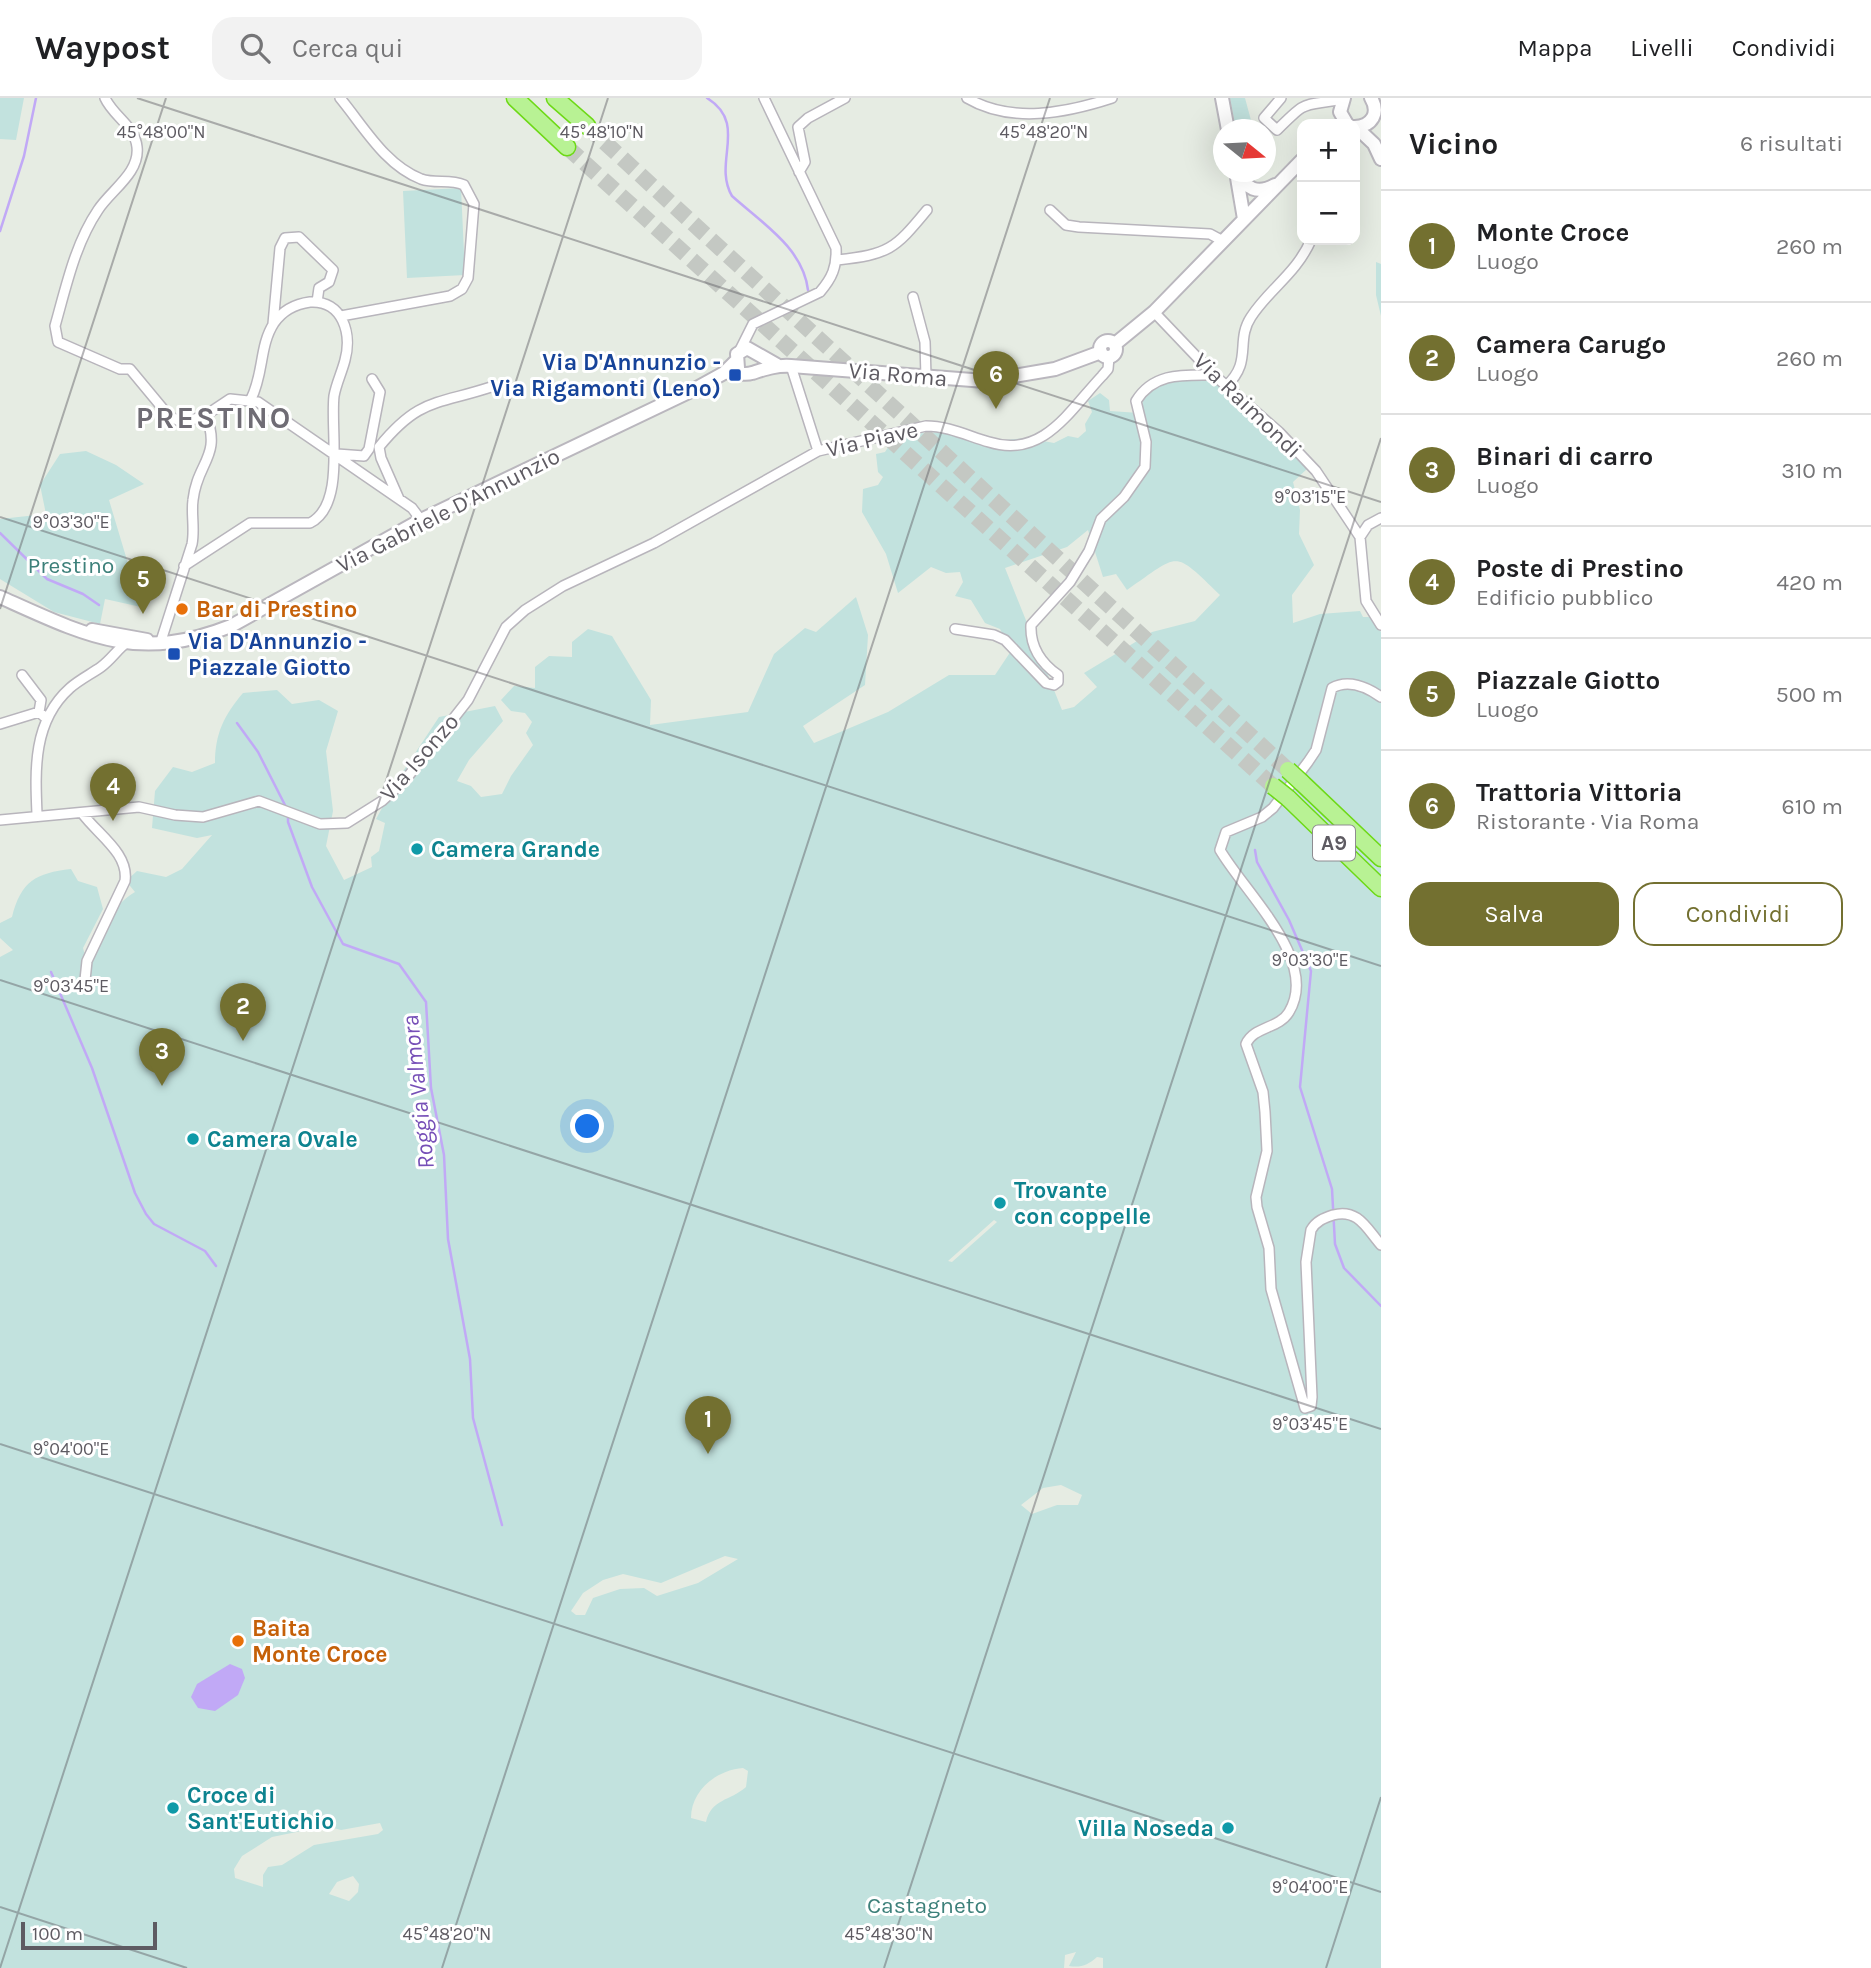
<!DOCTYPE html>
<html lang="it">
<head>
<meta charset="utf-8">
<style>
  :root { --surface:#fff; --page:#f2f2f2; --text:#202124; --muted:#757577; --line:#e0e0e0; --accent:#737030 }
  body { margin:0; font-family:Karla,sans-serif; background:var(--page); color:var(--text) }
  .controls { position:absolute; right:21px; top:21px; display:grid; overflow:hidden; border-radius:14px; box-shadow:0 7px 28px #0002 }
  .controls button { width:63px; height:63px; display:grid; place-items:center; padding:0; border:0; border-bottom:2px solid var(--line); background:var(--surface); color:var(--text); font:35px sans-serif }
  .compass { position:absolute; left:1213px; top:21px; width:63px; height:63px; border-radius:50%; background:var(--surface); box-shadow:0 7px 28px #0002; rotate:108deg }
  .scale { position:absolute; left:21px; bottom:18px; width:136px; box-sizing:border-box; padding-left:7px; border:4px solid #5e5b62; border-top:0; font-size:19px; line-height:24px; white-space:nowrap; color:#5e5b62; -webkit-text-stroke:5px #fff; paint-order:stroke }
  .you { position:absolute; left:588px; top:1029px; width:24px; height:24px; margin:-18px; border:5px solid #fff; border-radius:50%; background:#1a73e8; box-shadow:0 0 0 10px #1a73e833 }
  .badge { display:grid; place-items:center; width:46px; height:46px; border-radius:50%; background:var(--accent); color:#fff; font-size:23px; font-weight:700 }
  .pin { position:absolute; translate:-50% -58px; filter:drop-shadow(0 2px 4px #0008) }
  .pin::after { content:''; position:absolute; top:37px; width:24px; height:21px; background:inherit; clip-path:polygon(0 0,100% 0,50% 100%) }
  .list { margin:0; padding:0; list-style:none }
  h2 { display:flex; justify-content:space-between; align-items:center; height:91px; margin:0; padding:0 28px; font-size:30px }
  h2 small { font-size:23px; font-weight:400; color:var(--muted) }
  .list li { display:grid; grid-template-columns:46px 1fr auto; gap:21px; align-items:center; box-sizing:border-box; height:112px; padding:0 28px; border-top:2px solid var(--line) }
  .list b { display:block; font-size:26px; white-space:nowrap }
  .list p { margin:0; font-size:23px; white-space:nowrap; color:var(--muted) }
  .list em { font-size:23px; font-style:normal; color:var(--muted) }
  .actions { display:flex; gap:14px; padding:21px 28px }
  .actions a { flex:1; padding:16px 0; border:2px solid var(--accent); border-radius:21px; text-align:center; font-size:24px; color:var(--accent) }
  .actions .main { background:var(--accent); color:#fff }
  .icon { flex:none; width:38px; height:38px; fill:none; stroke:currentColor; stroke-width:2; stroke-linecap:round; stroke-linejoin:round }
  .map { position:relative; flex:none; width:1381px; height:1870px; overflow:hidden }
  header { display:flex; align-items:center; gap:42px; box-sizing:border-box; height:98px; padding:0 35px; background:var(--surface); border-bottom:2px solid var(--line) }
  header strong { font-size:33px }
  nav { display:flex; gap:38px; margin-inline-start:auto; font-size:24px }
  .search { width:490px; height:63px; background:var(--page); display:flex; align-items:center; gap:18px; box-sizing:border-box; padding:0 24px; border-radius:21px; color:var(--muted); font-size:26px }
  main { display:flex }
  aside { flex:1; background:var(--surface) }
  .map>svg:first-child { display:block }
</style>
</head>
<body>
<header>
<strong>Waypost</strong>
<div class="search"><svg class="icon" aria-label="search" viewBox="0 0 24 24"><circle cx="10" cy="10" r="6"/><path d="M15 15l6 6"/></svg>Cerca qui</div>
<nav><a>Mappa</a><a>Livelli</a><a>Condividi</a></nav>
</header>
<main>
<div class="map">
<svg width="1381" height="1870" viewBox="0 0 1381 1870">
  <rect width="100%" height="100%" fill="#e6ece3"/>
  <path fill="#c2e2de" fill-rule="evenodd" d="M0 0H24L16 42 0 41Z
    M1230 0H1245L1252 26 1248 31H1236Z
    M461 90 465 177 407 180 403 93Z
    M1376 164 1381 166V218L1376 197Z
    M1172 280 1211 281 1263 319 1308 370 1293 384 1300 412 1299 436 1314 467 1292 497 1293 525 1320 516 1360 513 1363 519H1371L1381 534V1870H1103V1860L1097 1859C1088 1867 1081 1870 1069 1868L1076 1854 1065 1857 1064 1870H0V859L13 852 0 840V825L12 819C21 783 36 775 71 771L78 783 97 789 103 811 83 850 89 872C94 843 109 809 135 794L126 783 137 773 166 779 182 771 212 737 197 740 152 730 155 693 173 669 192 674 215 665C215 636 224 617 243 595L277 592 292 606 319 602 338 613 326 653 333 713 326 748 344 782 372 769 371 759 379 753 385 725 376 721 398 681 439 619 495 608 503 623 469 662 457 683 471 688 481 699 502 696 511 678 533 647 526 635 532 624 525 615 511 613 501 602 514 588 535 590V569L549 558 572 559V544L588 531 612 538 651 602 650 627 748 614 774 556 805 530 816 534 856 499 868 537 865 587 803 628 814 645 888 614 949 577H995L1011 553 1000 531 985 525 971 502 955 498 963 484 960 474 946 475 931 469 898 495 886 456 862 414 863 391 878 387 883 379 878 374 876 356 885 354 896 337 942 334 994 343 1027 340 1054 345 1068 338 1078 340 1086 333 1085 326 1092 314 1088 303 1100 295 1109 302 1110 313 1139 315 1146 295ZM1088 432 1103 479 1116 476 1127 492C1181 455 1172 451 1220 497L1195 523 1152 534 1084 575 1097 589 1074 609 1062 612 1005 470 1067 449ZM994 1122 997 1124 952 1164 948 1163ZM1061 1387 1082 1397 1078 1407H1057L1032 1416 1021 1407 1043 1390ZM725 1458 738 1461 698 1485 657 1498 644 1490 620 1491 593 1500 585 1517H576L571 1513 583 1495 603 1482 623 1476 661 1485ZM743 1670 748 1673 746 1689C730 1703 711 1701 706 1724L691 1720C691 1692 717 1672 743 1670ZM380 1725 383 1732 378 1736 314 1747 282 1767 268 1769 263 1777V1789L235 1780 234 1771 242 1758 272 1739 326 1728 341 1732ZM353 1778 359 1786 358 1794 349 1803 329 1796 337 1784Z
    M86 353 116 367 144 386 109 402 141 509 105 501 100 526 54 514 0 481V421L46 416 40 387 60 356Z"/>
  <path fill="#c1a9f6" d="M230 1566 242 1571 245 1580 238 1597 215 1613 198 1610 191 1599 197 1586Z"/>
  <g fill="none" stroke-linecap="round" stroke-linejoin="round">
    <path stroke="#c1a9f6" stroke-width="2.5" d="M707 0C749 26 712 64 732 98 762 125 803 150 808 192
      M0 133 24 58 36 0
      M0 435 47 481 83 496 99 507
      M237 625 258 654 287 711
      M288 717V724L312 789 343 846 399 866 426 904 431 990 444 1057 448 1141 470 1261 473 1320 502 1427
      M1255 752 1257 764 1289 822 1311 873 1300 989 1332 1091 1335 1146 1344 1170 1381 1208
      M51 874 92 970 135 1095 146 1116 154 1126 205 1153 216 1168"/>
    <path stroke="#c4c8c3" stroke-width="16" stroke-dasharray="16 8" stroke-linecap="butt" d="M587 28 1288 672
      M567 49 1273 688"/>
    <g stroke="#b8b5bc" stroke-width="12">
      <path id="street" d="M105 0C113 18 135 28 137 49 140 75 111 92 98 112 75 146 66 189 55 228L58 244 120 271H130L169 318 183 325 206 317 230 301 258 304 412 410 421 422
        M340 0C364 29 385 67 421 81 435 86 450 81 464 87L474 106 468 180 462 191 450 198 341 218
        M967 0C1011 26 1066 15 1112 0
        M1281 0 1264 20 1277 32C1309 0 1301 9 1343 1
        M799 74 805 64 798 29 808 20 845 0
        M1050 112 1066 127 1079 129 1210 136 1223 143
        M837 162C889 156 894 152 927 112
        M913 199 925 244 926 279
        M1154 214 1214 277 1279 334 1316 373 1360 439
        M273 226 280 150 285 140 299 139 333 172 329 184 319 190 317 204
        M740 252 753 226 820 194C832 180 837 169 836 150L764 0
        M791 268 818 353
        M1226 288C1253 264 1235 243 1251 219 1269 191 1296 176 1311 142
        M337 356 364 358 369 351 380 294 372 281
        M399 401 381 360 379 349C419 300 436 307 491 289
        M1360 439 1366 503 1381 527
        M1360 439 1368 427 1381 420
        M184 468 250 425H310C346 407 330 332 334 298 336 286 342 274 345 262 352 236 343 202 310 204 295 206 283 212 274 225 259 248 264 276 251 301
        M955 531 994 537 1005 542 1046 585 1054 587 1058 584V577C1041 565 1030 549 1031 527L1070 484 1089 453 1101 421 1124 399 1145 369 1146 344 1136 303C1154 274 1184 277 1214 277
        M160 546 192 446C195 431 191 416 193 402 197 364 222 359 206 317
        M22 577 41 602 39 614
        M1381 599C1367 589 1348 581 1332 590L1316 652 1308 664 1273 710 1262 719 1226 734 1220 752C1245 795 1320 863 1289 914 1279 931 1254 928 1246 946L1263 994 1265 1014 1267 1053 1256 1099 1257 1109 1269 1150 1271 1191 1305 1310 1311 1308 1312 1299 1306 1164 1311 1132C1316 1123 1324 1120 1333 1117 1358 1110 1367 1131 1381 1147
        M0 626 39 614 47 621
        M82 715C97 736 129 755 125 783L87 863 85 882
        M37 716C35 671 33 623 70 590 79 582 91 576 101 569 112 561 118 550 129 543
        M0 722 139 709 175 717 203 719 259 703 320 726 347 725 382 703 406 681 468 602 506 529 525 512 563 488 654 445 818 353 926 328C948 328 968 338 989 344 1043 361 1069 313 1102 278L1108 271 1109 259"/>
    </g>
    <g stroke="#bab7be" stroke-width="16">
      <path id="secondary" d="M1222 0 1228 32
        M1344 0 1340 14 1347 26
        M1355 29C1372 28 1380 15 1371 0
        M1356 29 1374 46 1381 61
        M1236 74 1244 121
        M1238 74C1246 91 1257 97 1275 87
        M1100 251a8 8 0 1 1 16 0a8 8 0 1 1-16 0Z
        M1115 246 1154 214 1302 62
        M738 270 737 256 747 250 777 267
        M724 275C734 273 743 278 752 275 765 271 776 267 791 268L985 283 1055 271 1101 254
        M0 499C87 538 137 565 231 528L421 422 695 291 724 275 735 264
        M92 532 147 542"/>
    </g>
    <g stroke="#6dd916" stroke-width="19">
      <path id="highway" d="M515 0 567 49
        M555 0 587 28
        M1301 684 1381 760
        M1288 700 1381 790"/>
    </g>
    <use href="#street" stroke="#fff" stroke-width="9"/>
    <use href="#secondary" stroke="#fff" stroke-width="12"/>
    <use href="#highway" stroke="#b8f294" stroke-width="16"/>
    <g stroke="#6dd916" stroke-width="19" stroke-linecap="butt">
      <path id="highway-bridge" d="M1288 672 1301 684
        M1273 688 1288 700"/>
    </g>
    <use href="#highway-bridge" stroke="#b8f294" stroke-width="16"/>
  </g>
  <path fill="none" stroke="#5e5b62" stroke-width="2" stroke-opacity="0.45" d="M137 0 1381 404M0 419 1381 868M0 511 166 0M0 882 1381 1331M0 1346 1381 1794M0 1809 187 1870M0 1870 608 0M442 1870 1050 0M884 1870 1381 340M1326 1870 1381 1699"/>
  <g fill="#1a4fb4" stroke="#fff" stroke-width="2.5">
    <rect x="728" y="270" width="14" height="14" rx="3.5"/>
    <rect x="167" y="549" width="14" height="14" rx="3.5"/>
  </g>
  <g fill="#e8710a" stroke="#fff" stroke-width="2.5">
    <circle cx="182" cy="511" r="7"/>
    <circle cx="238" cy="1543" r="7"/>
  </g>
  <g fill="#0f9aa8" stroke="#fff" stroke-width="2.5">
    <circle cx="417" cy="751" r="7"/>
    <circle cx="193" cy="1041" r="7"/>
    <circle cx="1000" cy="1105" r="7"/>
    <circle cx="173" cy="1710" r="7"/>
    <circle cx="1228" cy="1730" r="7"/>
  </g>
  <g text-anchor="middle" stroke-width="6" stroke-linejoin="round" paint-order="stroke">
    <rect fill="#fff" stroke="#8e8c91" stroke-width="2" x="1313" y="727.5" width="42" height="35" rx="5"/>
    <g font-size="21" font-weight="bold" fill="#5e5b62">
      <text x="1334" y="752">A9</text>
    </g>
    <g font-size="23" font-weight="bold" fill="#164399" stroke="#fff" text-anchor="end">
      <text x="721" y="272">Via D'Annunzio -<tspan x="721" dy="26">Via Rigamonti (Leno)</tspan></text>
      <text x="188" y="551" text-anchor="start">Via D'Annunzio -<tspan x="188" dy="26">Piazzale Giotto</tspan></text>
    </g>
    <g font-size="23" fill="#5e5b62" stroke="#fff">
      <text transform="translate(898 276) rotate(5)" y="8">Via Roma</text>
      <text transform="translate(1248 307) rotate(44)" y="8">Via Raimondi</text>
      <text transform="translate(872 341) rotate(-13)" y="8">Via Piave</text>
      <text transform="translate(448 412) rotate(-27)" y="8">Via Gabriele D'Annunzio</text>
      <text transform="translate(419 659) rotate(-49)" y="8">Via Isonzo</text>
    </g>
    <g font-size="23" fill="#3d807a" stroke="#fff">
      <text x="71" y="475">Prestino</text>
      <text x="927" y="1815">Castagneto</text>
    </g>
    <g font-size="23" font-weight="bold" fill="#c56008" stroke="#fff" text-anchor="start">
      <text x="196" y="519">Bar di Prestino</text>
      <text x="252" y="1538">Baita<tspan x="252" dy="26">Monte Croce</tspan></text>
    </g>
    <g font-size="23" font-weight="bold" fill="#0d838f" stroke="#fff" text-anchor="start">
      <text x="431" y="759">Camera Grande</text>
      <text x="207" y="1049">Camera Ovale</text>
      <text x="1014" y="1100">Trovante<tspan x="1014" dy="26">con coppelle</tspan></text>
      <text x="187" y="1705">Croce di<tspan x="187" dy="26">Sant'Eutichio</tspan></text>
      <text x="1214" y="1738" text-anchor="end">Villa Noseda</text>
    </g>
    <g font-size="24" font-style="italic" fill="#764fb7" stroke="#fff">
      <text transform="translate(418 994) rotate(-96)" y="8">Roggia Valmora</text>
    </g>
    <g font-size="30" font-weight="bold" letter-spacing="2" fill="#6f6c74" stroke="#fff">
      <text x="214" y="330">PRESTINO</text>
    </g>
  </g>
  <g font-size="18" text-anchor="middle" fill="#5e5b62" stroke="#fff" stroke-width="6" stroke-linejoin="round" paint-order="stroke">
    <text x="161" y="40">45°48'00"N</text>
    <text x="602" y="40">45°48'10"N</text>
    <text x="1044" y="40">45°48'20"N</text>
    <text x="1310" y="405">9°03'15"E</text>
    <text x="71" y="430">9°03'30"E</text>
    <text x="1310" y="868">9°03'30"E</text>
    <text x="71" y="894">9°03'45"E</text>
    <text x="1310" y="1332">9°03'45"E</text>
    <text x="71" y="1357">9°04'00"E</text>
    <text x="1310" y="1795">9°04'00"E</text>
    <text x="447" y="1842">45°48'20"N</text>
    <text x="889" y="1842">45°48'30"N</text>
  </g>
</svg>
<div class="controls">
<button>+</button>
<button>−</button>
</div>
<svg class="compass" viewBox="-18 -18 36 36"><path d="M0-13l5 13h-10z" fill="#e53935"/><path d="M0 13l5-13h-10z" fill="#757577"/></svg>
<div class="scale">100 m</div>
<div class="you"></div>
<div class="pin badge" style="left:708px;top:1356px">1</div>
<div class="pin badge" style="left:243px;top:943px">2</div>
<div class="pin badge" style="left:162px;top:988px">3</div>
<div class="pin badge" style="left:113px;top:723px">4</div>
<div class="pin badge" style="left:143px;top:516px">5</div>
<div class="pin badge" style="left:996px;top:311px">6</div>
</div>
<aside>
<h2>Vicino<small>6 risultati</small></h2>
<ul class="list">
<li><span class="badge">1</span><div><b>Monte Croce</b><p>Luogo</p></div><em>260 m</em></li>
<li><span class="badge">2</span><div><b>Camera Carugo</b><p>Luogo</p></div><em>260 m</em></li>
<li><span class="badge">3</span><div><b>Binari di carro</b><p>Luogo</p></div><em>310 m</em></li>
<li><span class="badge">4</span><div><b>Poste di Prestino</b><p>Edificio pubblico</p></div><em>420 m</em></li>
<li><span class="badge">5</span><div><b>Piazzale Giotto</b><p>Luogo</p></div><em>500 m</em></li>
<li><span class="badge">6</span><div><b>Trattoria Vittoria</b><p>Ristorante · Via Roma</p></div><em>610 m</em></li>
</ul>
<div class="actions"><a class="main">Salva</a><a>Condividi</a></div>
</aside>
</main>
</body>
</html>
